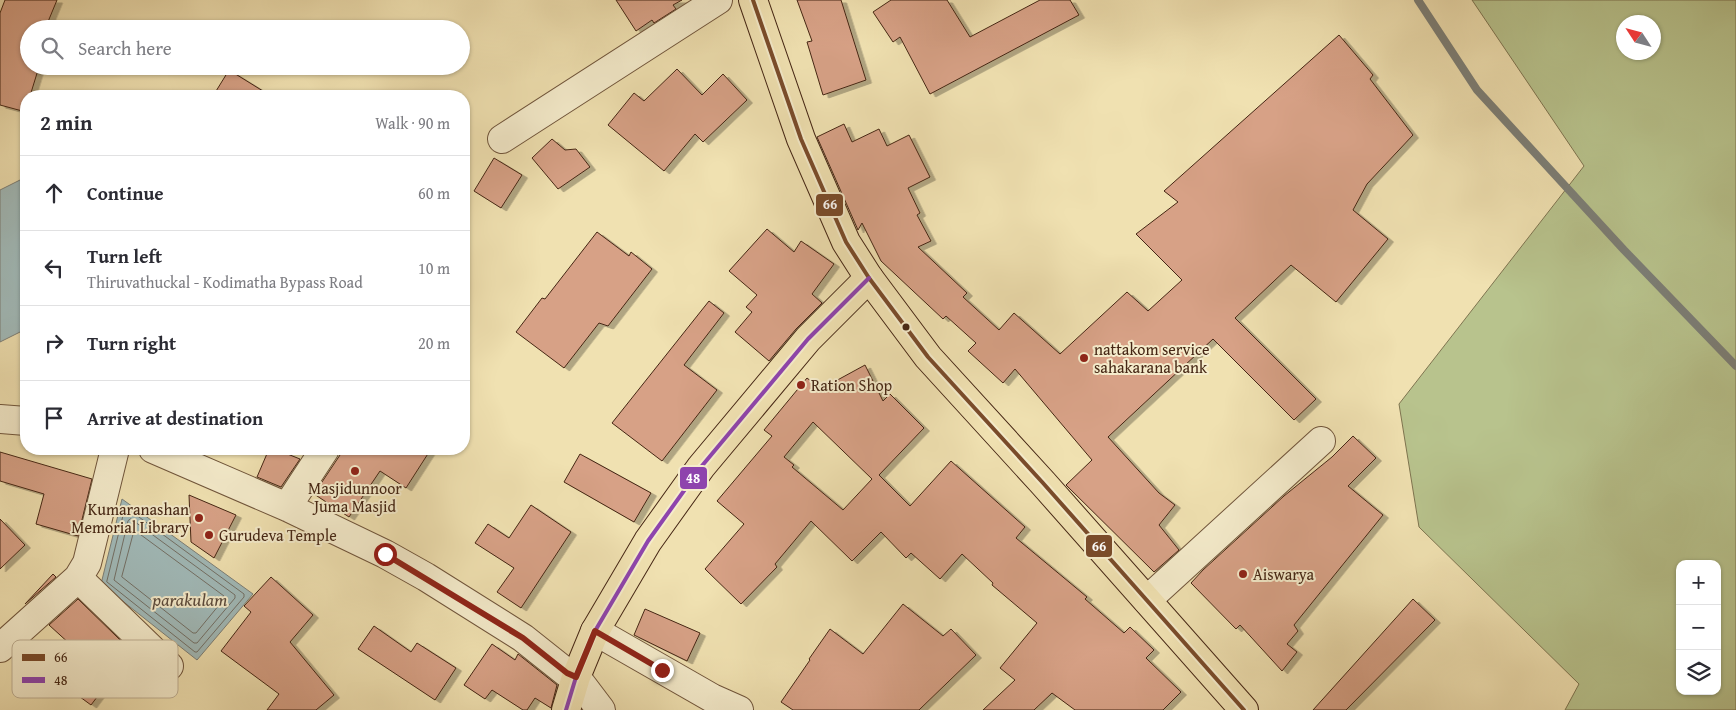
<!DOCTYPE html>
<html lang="en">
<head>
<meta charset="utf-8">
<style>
  :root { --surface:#fff; --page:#f7f7f7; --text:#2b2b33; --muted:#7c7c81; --line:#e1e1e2 }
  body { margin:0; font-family:"Gentium Book Plus",serif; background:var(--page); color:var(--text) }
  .controls { position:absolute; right:15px; bottom:15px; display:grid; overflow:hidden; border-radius:10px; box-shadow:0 1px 4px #0004 }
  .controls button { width:45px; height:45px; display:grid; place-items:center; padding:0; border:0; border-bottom:1px solid var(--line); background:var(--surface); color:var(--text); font:25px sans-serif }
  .compass { position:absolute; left:1616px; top:15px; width:45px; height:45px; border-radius:50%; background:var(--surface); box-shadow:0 1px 4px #0004; rotate:306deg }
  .stop { position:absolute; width:15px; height:15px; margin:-11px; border:4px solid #8f2418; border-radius:50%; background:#fff }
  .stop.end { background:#8f2418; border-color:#fff; box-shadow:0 1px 5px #0008 }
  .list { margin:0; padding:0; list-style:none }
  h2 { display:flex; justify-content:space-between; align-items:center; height:65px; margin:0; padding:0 20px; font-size:21px }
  h2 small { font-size:16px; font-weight:400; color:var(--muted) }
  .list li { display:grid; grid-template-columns:32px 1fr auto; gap:15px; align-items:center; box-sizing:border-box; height:75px; padding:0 20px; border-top:1px solid var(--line) }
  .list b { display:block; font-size:19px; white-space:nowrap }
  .list p { margin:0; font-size:16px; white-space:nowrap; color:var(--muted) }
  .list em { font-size:16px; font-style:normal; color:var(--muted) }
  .icon { flex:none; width:28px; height:28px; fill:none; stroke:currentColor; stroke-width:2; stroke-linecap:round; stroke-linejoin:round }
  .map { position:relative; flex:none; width:1736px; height:710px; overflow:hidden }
  .search { position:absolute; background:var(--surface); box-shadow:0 1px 4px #0004; left:20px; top:20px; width:450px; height:55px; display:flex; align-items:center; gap:12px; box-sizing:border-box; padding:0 18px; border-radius:28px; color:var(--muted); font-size:19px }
  .panel { position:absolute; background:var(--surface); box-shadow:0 1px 4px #0004; left:20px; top:90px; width:450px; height:365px; border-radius:20px }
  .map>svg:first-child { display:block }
</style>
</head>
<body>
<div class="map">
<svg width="1736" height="710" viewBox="0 0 1736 710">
  <defs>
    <filter id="shadow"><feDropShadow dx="5.5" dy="3" stdDeviation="0" flood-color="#0004"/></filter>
  </defs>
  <rect width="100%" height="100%" fill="#f0e1b1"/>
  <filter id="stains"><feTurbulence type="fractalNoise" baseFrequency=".004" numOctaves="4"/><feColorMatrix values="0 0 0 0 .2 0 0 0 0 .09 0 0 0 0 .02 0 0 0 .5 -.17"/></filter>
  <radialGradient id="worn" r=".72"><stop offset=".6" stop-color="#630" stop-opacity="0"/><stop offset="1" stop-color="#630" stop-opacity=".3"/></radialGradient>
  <path fill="#b8c38d" stroke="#7e7450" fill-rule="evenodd" d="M1472 0H1736V710H1565L1579 684 1419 527 1399 404 1584 166ZM1624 22H1654V52H1624ZM1680 564H1717V691H1680Z"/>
  <path fill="#a1bab9" stroke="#7c7f77" d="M26 177V329L0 342V190Z
    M122 499 253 594 197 660 101 584Z"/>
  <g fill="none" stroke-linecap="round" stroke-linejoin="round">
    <path stroke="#737066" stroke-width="1" d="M125 509H128L244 594V597L197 652H195L107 582Z
      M131 519 235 595V598L197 643H194L114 580 128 521Z
      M134 532H137L224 596V599L196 633H193L122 577Z"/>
    <path stroke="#7c7f77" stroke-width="8" d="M1418 0 1477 90 1624 250 1736 366"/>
  </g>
  <path fill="#d7a186" stroke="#452614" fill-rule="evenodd" filter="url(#shadow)" d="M5 0H57L45 29H29V67L38 70 30 96H26V112L0 105V13Z
    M616 0H682L673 5 676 9 654 23 652 20 636 31Z
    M797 0H841L866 80 823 95 807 42 812 41Z
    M891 0H947L970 37 1040 0H1070L1079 15 930 94 900 37 893 42 873 12Z
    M1339 35 1373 75 1370 79 1413 135 1367 184 1353 210 1388 239 1336 302 1291 265 1235 318 1316 399 1294 420 1213 339 1108 437 1159 493 1175 505 1159 525 1179 550 1154 572 1066 485 1092 460 1015 369 1003 383 968 351 976 343 946 316 943 319 881 261 862 223 858 230 817 137 844 124 852 142 879 129 887 146 909 135 930 177 908 188 920 213 917 215 931 241 918 247 967 293 963 297 999 330 1014 313 1060 354 1127 292 1148 311 1182 280 1136 234 1178 202 1164 191Z
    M677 69 702 95 723 74 747 100 703 142 695 134 664 171 608 125 634 93 644 101Z
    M229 70 271 96H213Z
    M552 139 565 150 576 149 590 167 558 189 532 158Z
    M494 158 522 175 501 208 474 191Z
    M767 229 794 252 801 241 834 264 812 294 822 303 796 329 769 361 735 332 752 312 746 307 757 295 729 271Z
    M597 232 629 256 631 252 652 269 608 326 599 323 564 368 516 332 542 298 545 299Z
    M709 301 724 313 684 365 717 390 662 461 612 423Z
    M865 365 883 401 890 394 924 428 879 475 910 506 951 461 1025 527 1016 538 1087 597 1085 599 1124 633 1130 627 1154 650 1146 658 1181 692 1163 710H1075L1052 693 1034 710H983L1015 680 1000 668 1037 623 992 585 993 583 962 554 940 579 911 553 906 558 881 532 852 561 811 521 775 564 777 567 741 604 705 569 744 524 717 501 772 436 764 430 807 378 821 389ZM813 422 872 479 843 510 792 467 794 465 784 457Z
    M1353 436 1376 458 1348 486 1383 515 1294 625 1298 631 1287 644 1297 652 1282 671 1240 625 1236 629 1191 583 1203 570 1284 496 1332 457Z
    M269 449H275L300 459 281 487 257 477Z
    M344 449H431L406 488 380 471 349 517 314 494Z
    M0 452 92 479 78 536 36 524 44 494 0 481Z
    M580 454 651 493 634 522 564 482Z
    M189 495 236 515 214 558 191 542Z
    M531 505 571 532 521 608 497 592 514 568 475 543 488 524 509 538Z
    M0 519 25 545 0 569Z
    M53 574 56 577 25 604Z
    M271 577 313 615 290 642 334 695 316 710H267L279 694 221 651 251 612 244 606Z
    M78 599 154 673 136 695 113 676 91 705 61 683 82 655 49 625Z
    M1413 599 1435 620 1346 710H1313Z
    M903 604 943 636 951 629 976 655 919 710H793L781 702 810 660 809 659 830 629 863 654Z
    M645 609 700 633 687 661 634 635Z
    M374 626 411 652 417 643 456 668 435 700 358 649Z
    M492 644 515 660 518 654 557 685 551 708 535 698 527 710H523L492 690 485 699 464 685Z"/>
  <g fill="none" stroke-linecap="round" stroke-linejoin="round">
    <g stroke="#70553b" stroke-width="30">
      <path id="minor" d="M502 139 718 0
        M0 419 26 421
        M153 449 287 507 385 554 426 577 523 638 567 673 576 677 601 710
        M287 507 325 449
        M78 578 169 666
        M1147 600 1321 441
        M595 631 712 698 739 710
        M0 648 78 578 87 563 115 449"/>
    </g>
    <g stroke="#452614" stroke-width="30">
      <path id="major" d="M566 710 576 677 595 631 648 541 701 467 808 339 869 278"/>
    </g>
    <g stroke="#452614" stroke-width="30">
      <path id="highway" d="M753 0 801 139 846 242 869 278 928 357 1043 483 1244 710"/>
    </g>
    <use href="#minor" stroke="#f5eccc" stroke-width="28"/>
    <use href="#major" stroke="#f0e1b1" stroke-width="28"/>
    <use href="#highway" stroke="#f0e1b1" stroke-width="28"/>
    <g stroke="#f5eccc" stroke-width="8">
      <path id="bus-1" d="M753 0 801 139 846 242 869 278 928 357 1043 483 1244 710"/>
    </g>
    <g stroke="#f5eccc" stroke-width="8">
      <path id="bus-2" d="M566 710 576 677 595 631 648 541 701 467 808 339 869 278"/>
    </g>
    <use href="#bus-1" stroke="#7a4b2a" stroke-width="4"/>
    <use href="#bus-2" stroke="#8e44ad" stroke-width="4"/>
  </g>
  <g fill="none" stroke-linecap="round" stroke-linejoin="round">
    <path stroke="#8f2418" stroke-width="6" d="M385 554 523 638 567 673 576 677 595 631 662 670"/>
  </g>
  <circle fill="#452614" stroke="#f5eccc" stroke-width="2" cx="906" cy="327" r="4.5"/>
  <g fill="#8f2418" stroke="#f5eccc" stroke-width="2">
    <circle cx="1084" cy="358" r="5"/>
    <circle cx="801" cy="385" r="5"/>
    <circle cx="355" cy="471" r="5"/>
    <circle cx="199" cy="518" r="5"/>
    <circle cx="209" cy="535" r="5"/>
    <circle cx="1243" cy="574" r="5"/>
  </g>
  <g text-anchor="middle" stroke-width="4" stroke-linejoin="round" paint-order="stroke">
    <g font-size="16" fill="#452614" stroke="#f5eccc" text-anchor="start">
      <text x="1094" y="355">nattakom service<tspan x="1094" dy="18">sahakarana bank</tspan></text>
      <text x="811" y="391">Ration Shop</text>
      <text x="355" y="494" text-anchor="middle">Masjidunnoor<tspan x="355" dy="18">Juma Masjid</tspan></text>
      <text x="189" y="515" text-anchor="end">Kumaranashan<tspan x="189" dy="18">Memorial Library</tspan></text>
      <text x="219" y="541">Gurudeva Temple</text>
      <text x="1253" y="580">Aiswarya</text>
    </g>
    <g font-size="18" font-style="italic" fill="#5c4b3d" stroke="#f5eccc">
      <text x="190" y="606">parakulam</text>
    </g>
  </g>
  <rect x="12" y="640" width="166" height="58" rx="8" fill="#f5eccc" stroke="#c0b195" stroke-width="1"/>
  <rect x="22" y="654" width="23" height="7" fill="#7a4b2a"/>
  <rect x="22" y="677" width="23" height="6" fill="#8e44ad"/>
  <g font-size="14" fill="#452614">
    <text x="54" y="662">66</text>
    <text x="54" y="685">48</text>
  </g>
  <g stroke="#f5eccc" stroke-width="2">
    <rect x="815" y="193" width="29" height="24" rx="5" fill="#7a4b2a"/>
    <rect x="679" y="466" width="29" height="24" rx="5" fill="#8e44ad"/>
    <rect x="1085" y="534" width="28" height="24" rx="5" fill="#7a4b2a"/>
  </g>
  <g font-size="14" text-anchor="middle" font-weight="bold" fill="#fff">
    <text x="830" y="209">66</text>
    <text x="693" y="483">48</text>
    <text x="1099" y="551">66</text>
  </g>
  <rect width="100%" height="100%" filter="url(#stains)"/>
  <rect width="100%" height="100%" fill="url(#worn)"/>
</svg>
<div class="controls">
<button>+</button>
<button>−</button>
<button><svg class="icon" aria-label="layers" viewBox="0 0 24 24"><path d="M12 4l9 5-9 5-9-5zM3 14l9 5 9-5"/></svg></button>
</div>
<svg class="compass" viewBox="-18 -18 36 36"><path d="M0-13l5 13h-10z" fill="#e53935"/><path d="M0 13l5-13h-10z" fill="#7c7c81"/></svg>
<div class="stop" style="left:385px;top:554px"></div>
<div class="stop end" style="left:662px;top:670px"></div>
<div class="search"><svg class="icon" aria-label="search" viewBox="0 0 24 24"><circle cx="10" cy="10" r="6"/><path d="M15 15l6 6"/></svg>Search here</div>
<section class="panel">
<h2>2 min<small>Walk · 90 m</small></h2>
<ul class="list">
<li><svg class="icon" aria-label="ahead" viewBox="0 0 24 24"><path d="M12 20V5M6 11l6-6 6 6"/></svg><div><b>Continue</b></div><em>60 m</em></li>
<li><svg class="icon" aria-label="left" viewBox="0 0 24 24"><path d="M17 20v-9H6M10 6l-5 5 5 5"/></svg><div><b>Turn left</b><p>Thiruvathuckal - Kodimatha Bypass Road</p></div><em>10 m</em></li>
<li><svg class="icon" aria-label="right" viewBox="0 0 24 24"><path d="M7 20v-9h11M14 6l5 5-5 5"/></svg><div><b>Turn right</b></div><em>20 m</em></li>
<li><svg class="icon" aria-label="arrive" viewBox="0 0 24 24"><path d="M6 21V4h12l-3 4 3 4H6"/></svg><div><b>Arrive at destination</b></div></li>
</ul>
</section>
</div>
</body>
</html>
